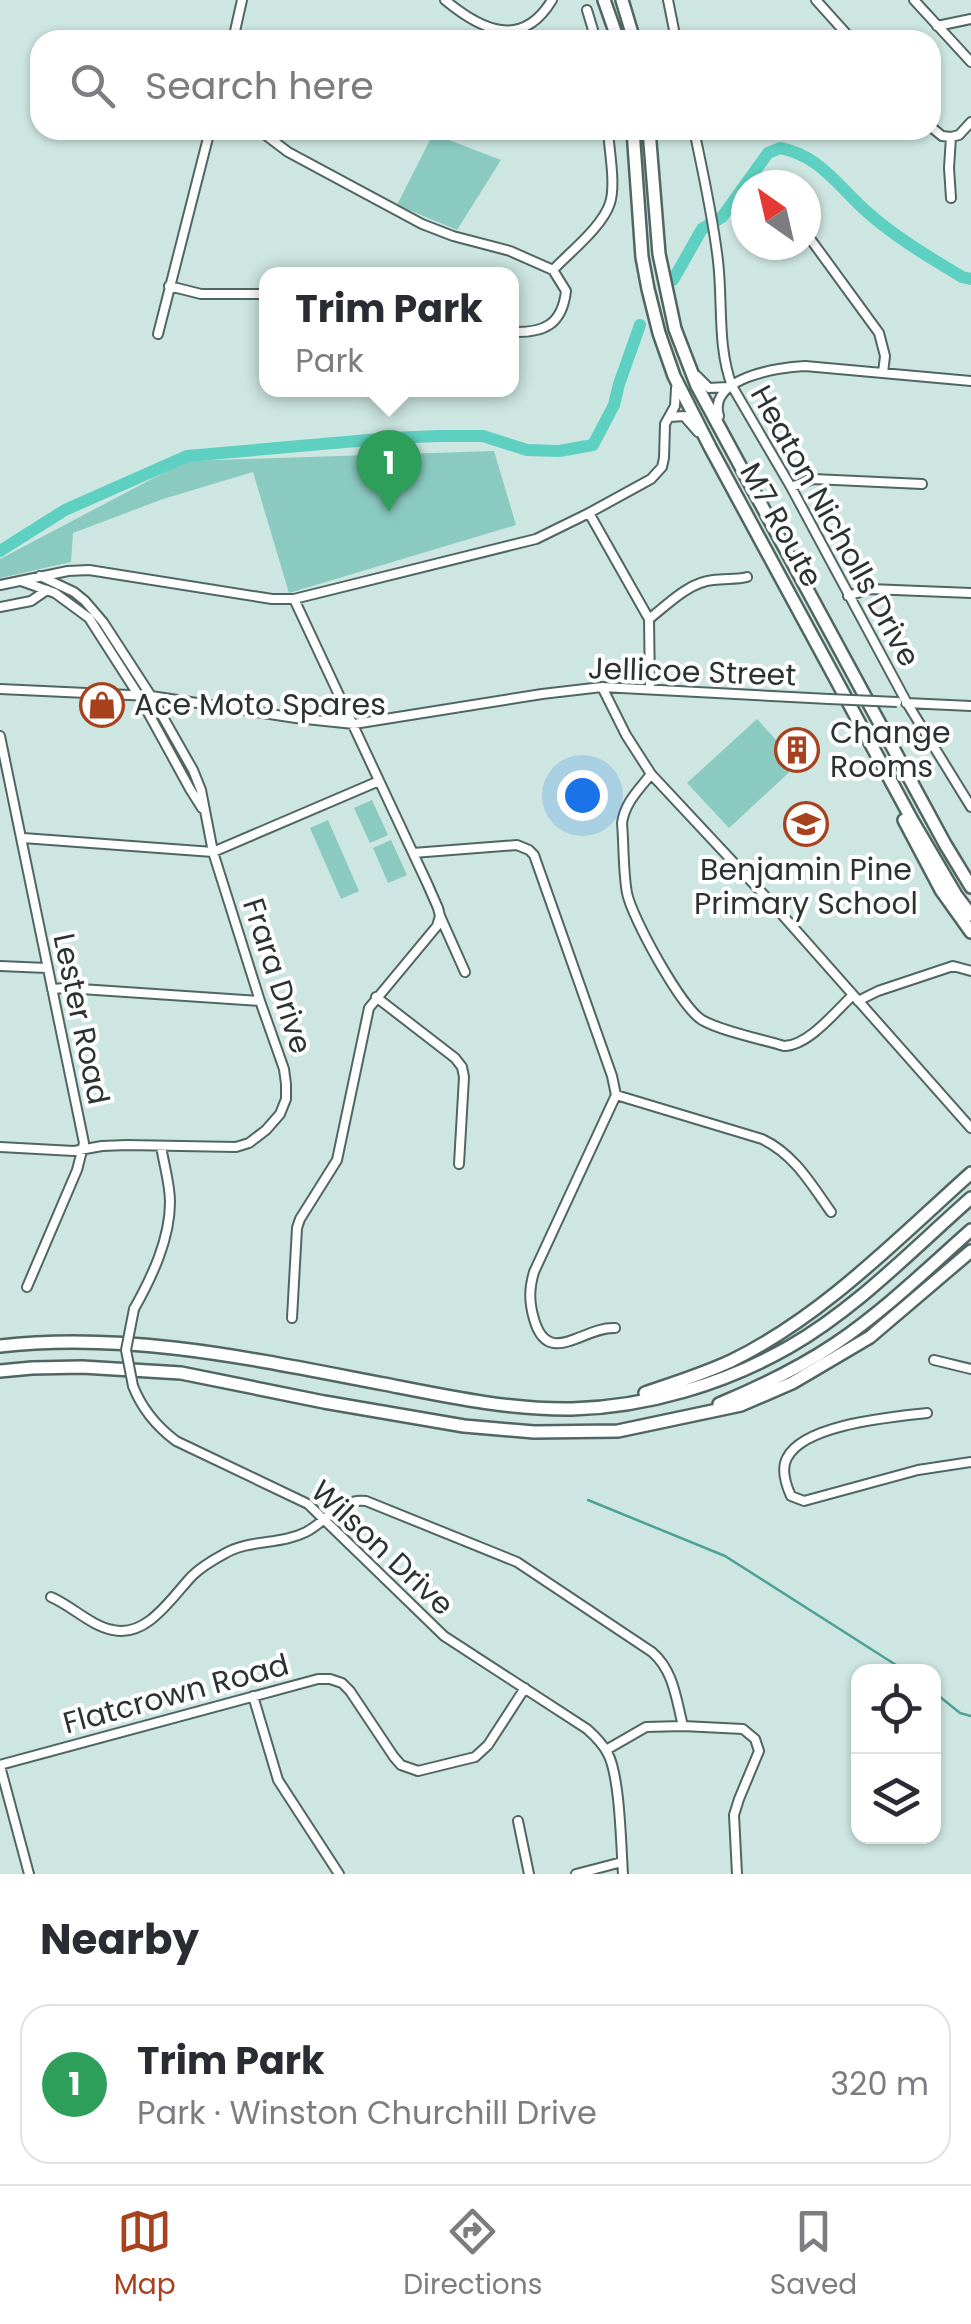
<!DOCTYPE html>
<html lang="en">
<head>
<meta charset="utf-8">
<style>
  :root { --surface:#fff; --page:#f2f2f3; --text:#2b2b33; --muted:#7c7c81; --line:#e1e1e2; --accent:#a8411d }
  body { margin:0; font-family:Poppins,sans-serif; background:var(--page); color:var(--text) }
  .controls { position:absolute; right:30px; bottom:30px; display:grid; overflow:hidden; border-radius:20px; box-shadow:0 2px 8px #0004 }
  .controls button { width:90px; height:90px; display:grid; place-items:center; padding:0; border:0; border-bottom:2px solid var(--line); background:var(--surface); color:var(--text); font:50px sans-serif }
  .compass { position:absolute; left:731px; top:170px; width:90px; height:90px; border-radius:50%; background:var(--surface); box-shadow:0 2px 8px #0004; rotate:326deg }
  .you { position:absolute; left:582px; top:795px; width:35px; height:35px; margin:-25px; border:8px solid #fff; border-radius:50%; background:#1a73e8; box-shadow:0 0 0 15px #1a73e833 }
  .badge { display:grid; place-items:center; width:65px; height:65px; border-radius:50%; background:var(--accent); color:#fff; font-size:32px; font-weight:700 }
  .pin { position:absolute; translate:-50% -82px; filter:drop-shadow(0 2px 5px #0008) }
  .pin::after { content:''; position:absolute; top:52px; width:35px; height:30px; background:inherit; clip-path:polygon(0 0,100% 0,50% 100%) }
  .popup { position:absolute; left:259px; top:267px; width:260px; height:130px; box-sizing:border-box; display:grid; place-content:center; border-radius:20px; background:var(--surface); filter:drop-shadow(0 2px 8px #0005); font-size:32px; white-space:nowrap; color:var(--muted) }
  .popup b { font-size:38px; color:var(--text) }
  .popup::after { content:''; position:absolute; left:50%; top:100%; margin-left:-20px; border:20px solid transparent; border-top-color:var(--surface) }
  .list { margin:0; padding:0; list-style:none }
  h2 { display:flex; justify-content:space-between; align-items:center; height:130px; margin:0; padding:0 40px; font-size:42px }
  h2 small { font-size:32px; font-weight:400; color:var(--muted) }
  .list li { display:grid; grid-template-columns:65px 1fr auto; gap:30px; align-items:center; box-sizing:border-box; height:160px; margin:0 20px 20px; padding:0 20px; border:2px solid var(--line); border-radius:30px }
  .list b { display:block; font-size:38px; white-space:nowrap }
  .list p { margin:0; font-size:32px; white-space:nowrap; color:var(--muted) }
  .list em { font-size:32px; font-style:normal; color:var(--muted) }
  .icon { flex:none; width:55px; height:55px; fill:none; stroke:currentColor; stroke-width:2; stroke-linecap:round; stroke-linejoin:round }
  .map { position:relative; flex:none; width:971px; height:1874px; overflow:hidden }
  .search { position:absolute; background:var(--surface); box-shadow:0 2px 8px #0004; left:30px; right:30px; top:30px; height:110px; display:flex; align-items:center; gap:25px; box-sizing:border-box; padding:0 35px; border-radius:30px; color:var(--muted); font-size:38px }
  .sheet { height:310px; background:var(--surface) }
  nav { display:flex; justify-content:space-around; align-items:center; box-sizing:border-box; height:140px; border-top:2px solid var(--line); background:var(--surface); font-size:28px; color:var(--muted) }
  nav a { display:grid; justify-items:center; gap:5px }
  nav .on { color:var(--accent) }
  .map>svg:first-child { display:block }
</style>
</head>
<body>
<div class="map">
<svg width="971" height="1874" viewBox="0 0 971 1874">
  <rect width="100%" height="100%" fill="#cde6e1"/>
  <path fill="#8acac0" d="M433 134 501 160 457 230 397 205Z
    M494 451 516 525 289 593 253 472 163 499 73 533 71 562 0 578V559L186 461Z
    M757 719 798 764 729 828 687 783Z
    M372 800 388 835 370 843 354 808Z
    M328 820 359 891 341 899 310 828Z
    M391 840 407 875 388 883 373 848Z"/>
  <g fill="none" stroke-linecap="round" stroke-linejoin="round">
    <path stroke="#4ea196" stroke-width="2.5" d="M588 1500 725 1556 907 1672
      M934 1692 960 1713 971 1716"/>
    <path stroke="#5dd0c1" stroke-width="12" d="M673 280 702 229 722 217 768 153 780 148C819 155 838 186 866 211 895 237 929 257 962 277L971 279
      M0 551 65 510 187 456 391 438 438 436H483L527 450 559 451 593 445 614 405 619 384 640 325"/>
    <g stroke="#516662" stroke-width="12">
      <path id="minor" d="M445 0C481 30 522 50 552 0
        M668 0 676 40
        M816 0 852 40
        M914 0 971 62
        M587 10 596 40
        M937 26 971 19
        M233 40 242 0
        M931 127 942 136 951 137
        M259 130 288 152 422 224 453 236 510 251 553 270 566 291C562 325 544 333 512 332
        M694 130C703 173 713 217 718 261 723 303 717 346 732 386L791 487 907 703 971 807
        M951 198 949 168 951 137 959 135 971 122
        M806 233 879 333 885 356 883 373
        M553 270C570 252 603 226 610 203 616 184 609 150 608 130
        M169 286 201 294H266
        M158 334 210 130
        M697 376 709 388 727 387
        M719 416C707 378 779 367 805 366L971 381
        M670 417 684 416 698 432
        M791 487 813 479 922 484
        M589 513 649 619 650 688
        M21 581 55 593 89 618 139 696 190 789 202 808
        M0 585 68 571 89 570 272 599H294L536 539 589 513 651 479 662 467 664 458 665 424 675 406 676 388
        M848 596 869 589 971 593
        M0 607 31 601 47 590
        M649 619C667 605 689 582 713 580 725 578 736 580 747 577
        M602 687 626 735 651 774 778 910 971 1128
        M0 689 151 696 296 718 354 724 542 694 602 687 829 699
        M906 703 971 706
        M0 736 84 1143 77 1170 27 1287
        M651 774C639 790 625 802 622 823 624 846 623 871 627 893 632 918 681 1007 702 1020 721 1031 761 1039 784 1046 808 1046 835 1012 853 995
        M23 838 213 852 379 781
        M413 853 517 845 529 850 534 855 612 1076 616 1095 534 1272C529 1289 529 1302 534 1319 548 1369 584 1326 615 1328
        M440 916 465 972
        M0 966 47 968
        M52 989 66 988 260 1001
        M376 997 455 1058 462 1067 464 1077 459 1164
        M858 1001 878 991 953 966 971 971
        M616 1095 762 1139C794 1154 811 1184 831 1212
        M0 1147 74 1151 102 1146 127 1145 236 1147 249 1143 266 1130 280 1114 286 1099V1084L284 1069 260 1001 213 852 201 790 193 770 151 696 103 622 85 601 74 592 40 576
        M134 1309C152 1277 170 1239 170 1202 170 1184 164 1165 161 1146
        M292 1318 297 1228 300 1219 337 1160 369 1008 437 926 440 916 438 908 427 883 294 599
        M934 1360 971 1369
        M133 1386C142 1409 156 1426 176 1441L308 1504 444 1636 587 1729C595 1736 603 1744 608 1754 620 1777 621 1845 623 1874
        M927 1413C893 1417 804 1424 787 1458 781 1469 786 1485 791 1496L804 1501 918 1470 971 1462
        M51 1597C72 1606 91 1626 113 1630 147 1638 172 1597 192 1576 201 1567 213 1560 224 1554 249 1539 280 1545 306 1532 327 1521 340 1498 366 1501L517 1562 652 1652C674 1671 676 1699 683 1726
        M253 1696 278 1780 339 1874
        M606 1750 646 1727 683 1726 743 1729 755 1739 759 1751 739 1799 734 1815 737 1874
        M0 1765 318 1679H330L342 1683 350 1691 394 1757 401 1765 418 1771 475 1757 488 1745 525 1688
        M0 1766 29 1874
        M518 1821 529 1874
        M576 1874 622 1862"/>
    </g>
    <g stroke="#516662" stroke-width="16">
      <path id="highway" d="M604 0 618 40
        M622 0 634 40
        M633 130 642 257 648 289 659 333 674 376 710 447 912 820 956 895 971 915
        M649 130 659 254 675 329 697 386 945 844 971 887
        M904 820 941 890 971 932
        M0 1346C128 1331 258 1360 384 1384 445 1396 509 1410 572 1409 647 1407 724 1384 789 1347 857 1308 913 1249 971 1198
        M0 1371 32 1368 82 1367 181 1373 324 1402 464 1426 534 1432 618 1431 741 1405 792 1383 870 1337 971 1251
        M645 1393C674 1383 703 1374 731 1361 822 1317 896 1240 971 1173
        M719 1404C760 1387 799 1368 835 1344 884 1311 927 1269 971 1230"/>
    </g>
    <use href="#minor" stroke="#fff" stroke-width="8"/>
    <use href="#highway" stroke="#fff" stroke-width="11"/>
    <g stroke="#516662" stroke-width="12" stroke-linecap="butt">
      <path id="minor-bridge" d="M829 699 897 702
        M133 1386 126 1350 134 1309"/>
    </g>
    <use href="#minor-bridge" stroke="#fff" stroke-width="8"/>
  </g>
  <defs>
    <g id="shop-ring" transform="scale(2.25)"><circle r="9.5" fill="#fff" stroke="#a8411d" stroke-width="1.5"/><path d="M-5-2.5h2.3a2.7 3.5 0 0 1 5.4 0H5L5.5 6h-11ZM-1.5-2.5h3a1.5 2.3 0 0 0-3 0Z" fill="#a8411d"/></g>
    <g id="building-ring" transform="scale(2.25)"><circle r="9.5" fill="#fff" stroke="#a8411d" stroke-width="1.5"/><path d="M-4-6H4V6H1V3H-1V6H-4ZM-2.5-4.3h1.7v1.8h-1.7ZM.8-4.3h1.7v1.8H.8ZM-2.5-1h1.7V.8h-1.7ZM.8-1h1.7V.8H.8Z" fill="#a8411d"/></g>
    <g id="school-ring" transform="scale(2.25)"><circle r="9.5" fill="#fff" stroke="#a8411d" stroke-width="1.5"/><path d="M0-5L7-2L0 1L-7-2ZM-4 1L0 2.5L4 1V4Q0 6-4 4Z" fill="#a8411d"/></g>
  </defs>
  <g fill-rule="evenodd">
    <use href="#shop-ring" x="102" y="705"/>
    <use href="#building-ring" x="797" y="750"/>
    <use href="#school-ring" x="806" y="824"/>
  </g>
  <g text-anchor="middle" stroke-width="8" stroke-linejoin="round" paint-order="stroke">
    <g font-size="30" fill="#2a3331" stroke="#fff">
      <text transform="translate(781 525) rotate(61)" y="10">M7 Route</text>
      <text transform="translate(835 526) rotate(61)" y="10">Heaton Nicholls Drive</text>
      <text transform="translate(692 672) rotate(2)" y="10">Jellicoe Street</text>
      <text transform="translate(277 976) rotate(72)" y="10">Frara Drive</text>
      <text transform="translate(81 1019) rotate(78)" y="10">Lester Road</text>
      <text transform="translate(382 1548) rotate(43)" y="10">Wilson Drive</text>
      <text transform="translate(176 1694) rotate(-15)" y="10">Flatcrown Road</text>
    </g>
    <g font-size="30" fill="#2a3331" stroke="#fff" text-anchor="start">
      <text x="134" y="715">Ace Moto Spares</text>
      <text x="830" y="743">Change<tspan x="830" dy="34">Rooms</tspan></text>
      <text x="806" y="880" text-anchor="middle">Benjamin Pine<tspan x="806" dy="34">Primary School</tspan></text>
    </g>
  </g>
</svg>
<div class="controls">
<button><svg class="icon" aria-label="locate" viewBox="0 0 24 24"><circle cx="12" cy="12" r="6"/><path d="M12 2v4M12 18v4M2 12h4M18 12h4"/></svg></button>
<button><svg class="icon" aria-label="layers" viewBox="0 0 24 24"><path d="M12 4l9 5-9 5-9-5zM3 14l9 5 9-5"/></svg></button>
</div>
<svg class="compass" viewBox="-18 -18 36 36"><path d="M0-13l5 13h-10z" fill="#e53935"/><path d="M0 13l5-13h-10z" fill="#7c7c81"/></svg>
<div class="you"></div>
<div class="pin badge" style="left:389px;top:512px;background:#2e9e5b">1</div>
<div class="popup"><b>Trim Park</b>Park</div>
<div class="search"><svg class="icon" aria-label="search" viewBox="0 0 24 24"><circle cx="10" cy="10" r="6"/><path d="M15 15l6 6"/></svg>Search here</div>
</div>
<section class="sheet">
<h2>Nearby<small></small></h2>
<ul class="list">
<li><span class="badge" style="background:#2e9e5b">1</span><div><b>Trim Park</b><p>Park · Winston Churchill Drive</p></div><em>320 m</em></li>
</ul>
</section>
<nav>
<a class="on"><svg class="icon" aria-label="map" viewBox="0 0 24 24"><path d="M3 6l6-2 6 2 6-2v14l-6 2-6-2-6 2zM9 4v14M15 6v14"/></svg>Map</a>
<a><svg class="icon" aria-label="directions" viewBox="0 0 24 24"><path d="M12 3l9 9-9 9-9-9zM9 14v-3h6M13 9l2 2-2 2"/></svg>Directions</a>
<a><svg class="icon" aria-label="saved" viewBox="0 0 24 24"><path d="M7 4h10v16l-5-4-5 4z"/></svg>Saved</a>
</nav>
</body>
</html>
